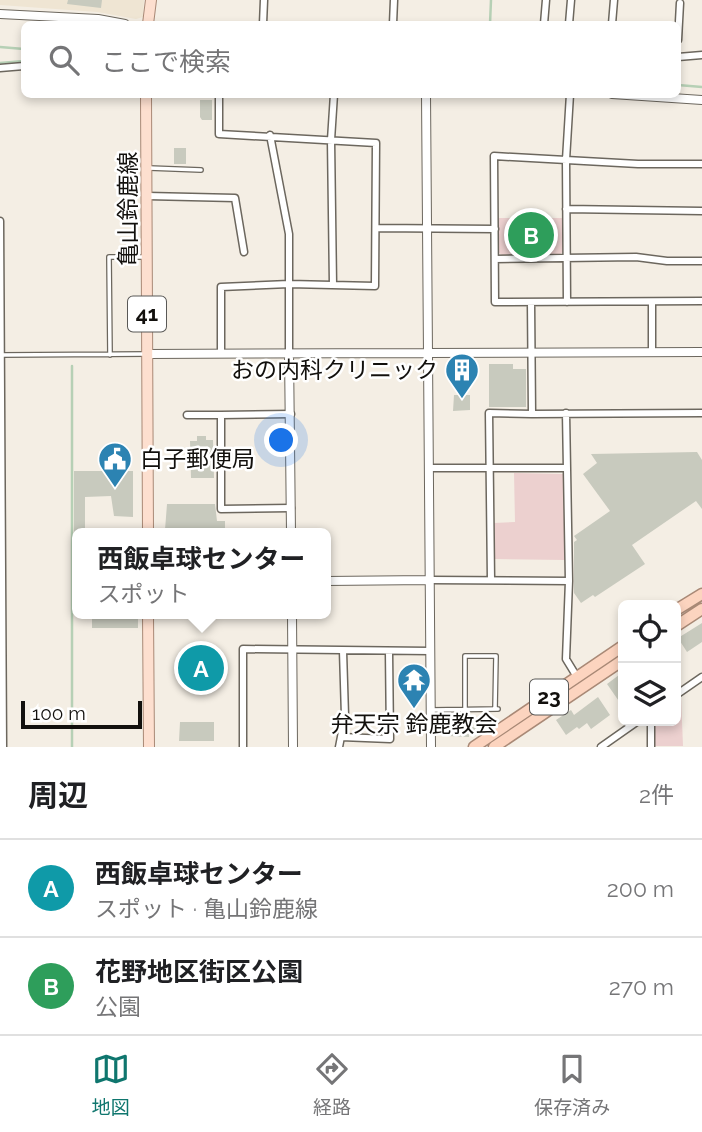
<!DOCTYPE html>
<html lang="ja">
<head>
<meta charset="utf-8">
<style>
  :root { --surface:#fff; --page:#f6f6f6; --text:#202124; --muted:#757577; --line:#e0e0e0; --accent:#0f766e }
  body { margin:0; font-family:Raleway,"Noto Sans JP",sans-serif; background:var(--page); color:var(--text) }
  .controls { position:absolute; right:21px; bottom:21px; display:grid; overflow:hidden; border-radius:10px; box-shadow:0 4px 10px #0003 }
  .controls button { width:63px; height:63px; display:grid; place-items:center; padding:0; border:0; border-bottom:2px solid var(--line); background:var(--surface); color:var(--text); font:35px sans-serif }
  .scale { position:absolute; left:21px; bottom:18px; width:121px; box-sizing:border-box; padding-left:7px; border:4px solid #12100d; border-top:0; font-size:19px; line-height:24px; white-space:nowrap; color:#12100d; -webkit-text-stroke:5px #fff; paint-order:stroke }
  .you { position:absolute; left:282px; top:441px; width:24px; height:24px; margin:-18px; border:5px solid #fff; border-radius:50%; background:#1a73e8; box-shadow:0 0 0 10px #1a73e833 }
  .badge { display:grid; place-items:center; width:46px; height:46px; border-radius:50%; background:var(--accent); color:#fff; font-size:23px; font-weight:700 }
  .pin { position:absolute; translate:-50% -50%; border:4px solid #fff; box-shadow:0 2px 7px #0006 }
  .popup { position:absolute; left:72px; top:528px; width:259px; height:91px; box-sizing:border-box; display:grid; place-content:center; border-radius:10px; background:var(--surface); filter:drop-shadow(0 2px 5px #0005); font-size:23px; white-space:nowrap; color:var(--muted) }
  .popup b { font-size:26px; color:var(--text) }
  .popup::after { content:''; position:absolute; left:50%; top:100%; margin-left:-14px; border:14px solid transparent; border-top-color:var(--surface) }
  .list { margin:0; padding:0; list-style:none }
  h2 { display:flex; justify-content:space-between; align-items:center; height:91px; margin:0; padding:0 28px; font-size:30px }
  h2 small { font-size:23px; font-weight:400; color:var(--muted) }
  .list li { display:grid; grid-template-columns:46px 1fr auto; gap:21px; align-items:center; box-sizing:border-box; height:98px; padding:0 28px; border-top:2px solid var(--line) }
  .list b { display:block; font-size:26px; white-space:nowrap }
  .list p { margin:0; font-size:23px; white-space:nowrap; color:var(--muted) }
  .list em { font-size:23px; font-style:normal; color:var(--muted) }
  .icon { flex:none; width:38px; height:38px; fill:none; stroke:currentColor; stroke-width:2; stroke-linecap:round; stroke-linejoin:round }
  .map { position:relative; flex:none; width:702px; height:747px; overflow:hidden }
  .search { position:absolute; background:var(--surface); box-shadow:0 4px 10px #0003; left:21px; right:21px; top:21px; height:77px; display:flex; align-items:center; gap:18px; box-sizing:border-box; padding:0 24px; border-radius:10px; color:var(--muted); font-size:26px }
  .sheet { height:287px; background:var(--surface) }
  nav { display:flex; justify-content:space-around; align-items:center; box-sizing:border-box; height:98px; border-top:2px solid var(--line); background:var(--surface); font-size:19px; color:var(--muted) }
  nav a { display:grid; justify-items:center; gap:4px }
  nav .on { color:var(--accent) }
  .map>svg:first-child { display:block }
</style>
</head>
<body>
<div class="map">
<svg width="702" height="747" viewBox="0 0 702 747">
  <rect width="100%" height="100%" fill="#f4eee4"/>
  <path fill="#efe5d3" d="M0 0H144L143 17 136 19 97 12 0 5Z"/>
  <path fill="#ecd0cf" d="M498 218H563V252L560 254 502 255 498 252Z
    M514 473 563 474 565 560 495 559 494 523 515 522Z
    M681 696 683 746H655L654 721H676V700Z"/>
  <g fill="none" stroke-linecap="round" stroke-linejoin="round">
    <path stroke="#b6d0b5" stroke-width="2.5" d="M490 24 491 0
      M0 47 24 49
      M0 63 24 61
      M678 85 702 87
      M72 366V747"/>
  </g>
  <path fill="#c8cabe" d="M68 0H102L101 8 67 4Z
    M200 100H212V120H202L200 117Z
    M174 148H186V164H174Z
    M489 364H513V369H526V407H489Z
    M454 395H470V410L453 411Z
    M197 436H206V440H213L214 478H191L190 441H197Z
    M697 452 702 460V509L696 501 632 545 645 564 595 597 593 595 581 603 574 593V542L577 540 574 536 610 511 583 474 597 463 591 454Z
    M74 471H133V517L114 516 111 496 85 497V533H74Z
    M167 504H215L217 521H225V533H168L165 530Z
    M126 614H138V628H92V617Z
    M702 623V642L687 652 678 638Z
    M182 654H216V673L186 674V662H182Z
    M623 672V707L607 684Z
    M598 697 610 715 591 729 587 723 579 729 577 727 566 735 556 720 571 710 574 715Z
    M464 720 469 722V726L476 728 473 733H469V737L448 736V732H444V728L439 726 444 721Z
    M180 722H214V741H179Z"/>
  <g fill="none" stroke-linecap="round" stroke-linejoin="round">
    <g stroke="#6c675e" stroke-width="6">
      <path id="service" d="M149 168 201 170
        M2 355 147 354
        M110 355 109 257H145
        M77 541H75L77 576
        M431 710 498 709
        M465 710V656H496L495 709"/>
    </g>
    <g stroke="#6c675e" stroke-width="9">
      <path id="minor" d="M263 24 264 0
        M393 24 394 0
        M544 24 546 0
        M569 24 571 0
        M612 24 614 0
        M678 40 680 3
        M678 57 702 55
        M0 68 24 66
        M219 94V134L376 143 375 286 289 284 221 287V353
        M270 135 289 234V353
        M702 164H638L494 156 495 302 702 301
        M147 196 235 198 244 252
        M566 209 702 211
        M0 221 3 747
        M376 228 495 229
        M495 259 636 257 667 261H702
        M333 285 331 140 334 94
        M531 302 532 414 702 413
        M567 302 566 160 570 94
        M652 302V351
        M566 413 569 581 566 659 577 677
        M291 414 221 415V509L291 508
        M187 415H221
        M429 468H566
        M430 580 569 581
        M491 580 489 413 532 414
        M676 695 702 677
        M651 721V747
        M341 737 390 739 389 652
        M243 747V649L430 651
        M339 747 345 716 343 651
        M601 747 638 721"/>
    </g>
    <g stroke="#6c675e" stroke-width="10">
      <path id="tertiary" d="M0 14 98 19 125 24
        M426 94 431 747
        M612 94 702 100
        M289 353 291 533
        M147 354 702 352
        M325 581 430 580
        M292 614 293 747"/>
    </g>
    <g stroke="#a98976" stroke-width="12">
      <path id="primary" d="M148 24 151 0
        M146 94 148 533
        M148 614 149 747"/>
    </g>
    <g stroke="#a98976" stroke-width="13">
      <path id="trunk" d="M676 610 702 594
        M676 626 702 609
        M474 747 623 646
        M494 747 623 660"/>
    </g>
    <use href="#service" stroke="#fff" stroke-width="3.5"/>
    <use href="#minor" stroke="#fff" stroke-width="6"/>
    <use href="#tertiary" stroke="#fff" stroke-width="8"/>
    <use href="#primary" stroke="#fddfcf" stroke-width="10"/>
    <use href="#trunk" stroke="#fcd4bf" stroke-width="10"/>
  </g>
  <defs>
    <g id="building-pin" transform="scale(1.75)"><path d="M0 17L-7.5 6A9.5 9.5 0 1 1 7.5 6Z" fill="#2c83b2" stroke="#fff"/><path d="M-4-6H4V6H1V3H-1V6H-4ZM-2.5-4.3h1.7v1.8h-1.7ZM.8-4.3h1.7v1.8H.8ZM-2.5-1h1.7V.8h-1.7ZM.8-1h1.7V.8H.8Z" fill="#fff"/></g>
    <g id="civic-pin" transform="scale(1.75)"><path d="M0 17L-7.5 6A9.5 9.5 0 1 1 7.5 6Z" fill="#2c83b2" stroke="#fff"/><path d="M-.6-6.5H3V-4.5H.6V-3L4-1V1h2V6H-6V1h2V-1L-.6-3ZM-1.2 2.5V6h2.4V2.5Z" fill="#fff"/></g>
    <g id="temple-pin" transform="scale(1.75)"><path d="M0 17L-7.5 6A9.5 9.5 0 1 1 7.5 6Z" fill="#2c83b2" stroke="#fff"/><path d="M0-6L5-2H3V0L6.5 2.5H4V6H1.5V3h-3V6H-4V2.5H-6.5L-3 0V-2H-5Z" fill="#fff"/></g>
  </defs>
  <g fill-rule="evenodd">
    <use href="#building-pin" x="462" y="370"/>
    <use href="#civic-pin" x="115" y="459"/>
    <use href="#temple-pin" x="414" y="680"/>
  </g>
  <g text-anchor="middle" stroke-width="5" stroke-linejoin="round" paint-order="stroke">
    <g fill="#fff" stroke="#595856" stroke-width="2">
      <rect x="128" y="296.5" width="38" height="35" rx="5"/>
      <rect x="530" y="679.5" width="38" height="35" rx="5"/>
    </g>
    <g font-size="21" font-weight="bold" fill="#12100d">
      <text x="147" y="321">41</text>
      <text x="549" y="704">23</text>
    </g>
    <g font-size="23" fill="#12100d" stroke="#fff">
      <text transform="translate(128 209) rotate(-90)" y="8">亀山鈴鹿線</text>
    </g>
    <g font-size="23" fill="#12100d" stroke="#fff" text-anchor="end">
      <text x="438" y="378">おの内科クリニック</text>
      <text x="140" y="467" text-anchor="start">白子郵便局</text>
      <text x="414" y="732" text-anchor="middle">弁天宗 鈴鹿教会</text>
    </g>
  </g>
</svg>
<div class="controls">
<button><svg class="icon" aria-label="locate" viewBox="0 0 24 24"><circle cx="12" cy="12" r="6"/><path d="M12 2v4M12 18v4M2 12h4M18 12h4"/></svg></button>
<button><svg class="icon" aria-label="layers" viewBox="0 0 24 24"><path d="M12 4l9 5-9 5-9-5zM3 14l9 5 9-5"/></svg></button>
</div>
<div class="scale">100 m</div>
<div class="you"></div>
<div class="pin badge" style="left:201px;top:668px;background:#0f9aa8">A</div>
<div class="popup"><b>西飯卓球センター</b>スポット</div>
<div class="pin badge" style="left:531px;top:235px;background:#2e9e5b">B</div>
<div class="search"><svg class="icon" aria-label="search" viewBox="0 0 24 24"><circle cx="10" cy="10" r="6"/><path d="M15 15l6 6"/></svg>ここで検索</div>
</div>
<section class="sheet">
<h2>周辺<small>2件</small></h2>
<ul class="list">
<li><span class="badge" style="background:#0f9aa8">A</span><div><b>西飯卓球センター</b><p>スポット · 亀山鈴鹿線</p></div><em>200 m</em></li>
<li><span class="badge" style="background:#2e9e5b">B</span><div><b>花野地区街区公園</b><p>公園</p></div><em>270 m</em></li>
</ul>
</section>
<nav>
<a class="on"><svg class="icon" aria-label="map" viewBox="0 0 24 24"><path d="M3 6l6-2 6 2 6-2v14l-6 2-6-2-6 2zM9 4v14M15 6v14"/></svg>地図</a>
<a><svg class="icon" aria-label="directions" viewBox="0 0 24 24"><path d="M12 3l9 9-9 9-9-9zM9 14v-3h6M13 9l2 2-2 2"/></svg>経路</a>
<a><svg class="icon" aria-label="saved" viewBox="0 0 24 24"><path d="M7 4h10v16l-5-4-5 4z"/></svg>保存済み</a>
</nav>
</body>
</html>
